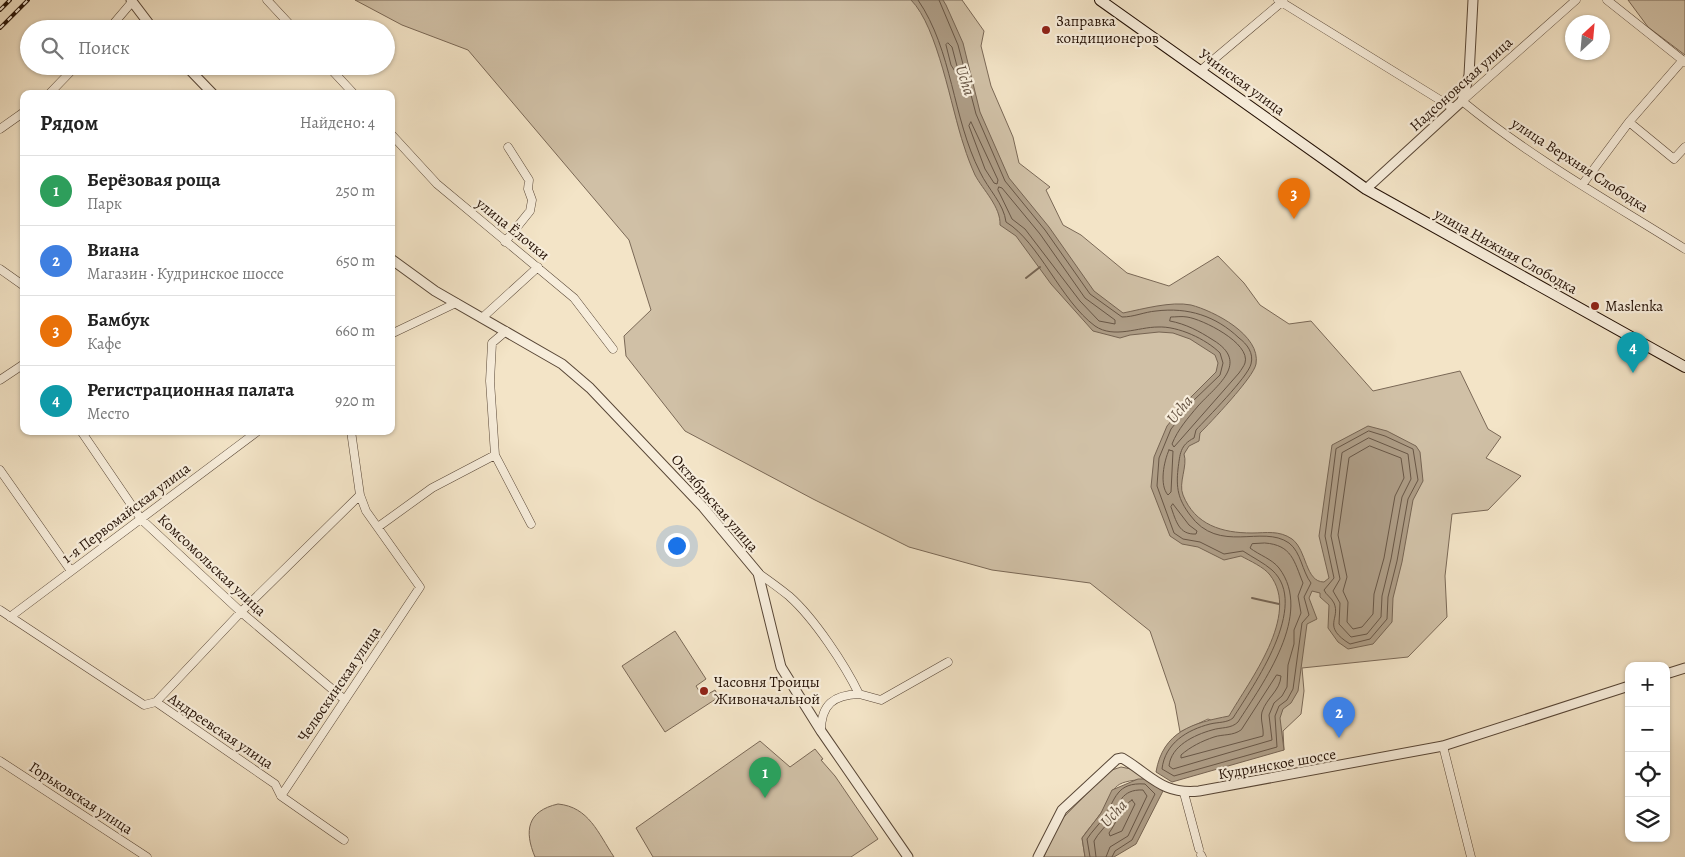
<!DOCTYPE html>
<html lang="ru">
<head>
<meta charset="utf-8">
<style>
  :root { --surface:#fff; --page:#f2f2f2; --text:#222; --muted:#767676; --line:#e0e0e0; --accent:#8f2418 }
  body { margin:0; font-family:Alegreya,serif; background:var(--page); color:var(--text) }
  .controls { position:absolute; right:15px; bottom:15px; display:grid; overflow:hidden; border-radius:10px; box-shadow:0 1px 4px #0004 }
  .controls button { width:45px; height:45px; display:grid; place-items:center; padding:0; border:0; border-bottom:1px solid var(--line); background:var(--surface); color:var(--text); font:25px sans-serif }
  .compass { position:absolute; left:1565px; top:15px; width:45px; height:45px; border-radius:50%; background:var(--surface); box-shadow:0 1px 4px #0004; rotate:26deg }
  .you { position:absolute; left:676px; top:545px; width:18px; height:18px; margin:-12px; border:4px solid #fff; border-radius:50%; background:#1a73e8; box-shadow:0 0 0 8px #1a73e833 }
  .badge { display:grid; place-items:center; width:32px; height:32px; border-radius:50%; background:var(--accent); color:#fff; font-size:16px; font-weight:700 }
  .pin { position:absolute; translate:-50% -41px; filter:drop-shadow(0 1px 2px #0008) }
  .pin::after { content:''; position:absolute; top:26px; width:18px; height:15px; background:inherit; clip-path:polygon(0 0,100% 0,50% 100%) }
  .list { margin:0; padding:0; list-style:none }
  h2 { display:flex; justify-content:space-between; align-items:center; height:65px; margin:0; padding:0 20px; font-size:21px }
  h2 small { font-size:16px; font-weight:400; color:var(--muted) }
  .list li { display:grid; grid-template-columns:32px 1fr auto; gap:15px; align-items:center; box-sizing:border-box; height:70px; padding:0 20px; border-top:1px solid var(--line) }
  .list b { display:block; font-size:19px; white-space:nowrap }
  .list p { margin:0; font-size:16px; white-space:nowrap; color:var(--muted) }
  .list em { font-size:16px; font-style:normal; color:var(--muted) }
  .icon { flex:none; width:28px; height:28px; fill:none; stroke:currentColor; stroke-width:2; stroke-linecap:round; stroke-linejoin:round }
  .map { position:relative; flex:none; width:1685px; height:857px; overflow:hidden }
  .search { position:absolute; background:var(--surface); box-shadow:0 1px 4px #0004; left:20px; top:20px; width:375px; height:55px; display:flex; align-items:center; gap:12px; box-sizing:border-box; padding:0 18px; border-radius:28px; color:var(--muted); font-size:19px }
  .panel { position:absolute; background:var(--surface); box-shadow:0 1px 4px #0004; left:20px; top:90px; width:375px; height:345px; border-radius:10px }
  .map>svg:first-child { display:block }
</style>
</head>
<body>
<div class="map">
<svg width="1685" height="857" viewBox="0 0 1685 857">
  <rect width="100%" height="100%" fill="#f3e4c7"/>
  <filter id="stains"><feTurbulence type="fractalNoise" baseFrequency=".004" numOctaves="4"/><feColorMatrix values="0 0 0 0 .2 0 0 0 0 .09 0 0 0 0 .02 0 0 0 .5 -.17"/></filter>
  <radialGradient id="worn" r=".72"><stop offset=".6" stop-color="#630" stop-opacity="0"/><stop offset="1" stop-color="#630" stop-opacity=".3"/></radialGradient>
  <path fill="#d0c0a6" stroke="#7a6856" d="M355 0H962L984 31 981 46 991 86 1013 137 1019 163 1050 187 1046 190 1063 225 1081 235 1127 273 1169 286 1218 256 1244 283 1260 305 1289 324 1311 321 1373 391 1460 371 1488 429 1501 437 1486 458 1521 476 1488 510 1452 514 1445 576 1447 617 1408 657 1302 668 1304 691 1301 714 1283 731 1284 750 1208 719 1180 732 1175 704 1150 631 1090 583 992 570 909 547 813 499 685 431 626 356 624 336 651 310 629 240 468 50 402 25Z
    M1628 0H1685V55L1648 27Z
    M675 631 706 679 696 686 703 697 715 690 719 697 665 732 622 666Z
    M760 741 790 767 815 749 823 759 821 760 835 776 878 839 851 857H653L636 828Z
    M1121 767 1131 769 1146 779C1109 782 1117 787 1101 813 1095 822 1087 830 1082 838L1085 857H1044L1057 824 1109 771Z
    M558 804C589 807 598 833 614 857H535C524 831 527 811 558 804Z"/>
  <path fill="#ad9c85" stroke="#766452" d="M911 0H943L946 5 963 43 980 112 1009 178 1049 227 1094 291 1123 313C1143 309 1171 301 1191 305 1214 311 1261 335 1256 364 1254 377 1209 424 1200 433L1199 441 1189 446 1184 454C1188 466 1178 483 1183 495 1195 525 1222 533 1252 533 1266 533 1279 530 1292 539 1307 550 1305 582 1324 582L1329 578 1319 536 1332 445 1368 426 1387 431 1416 446 1420 452 1423 481 1413 500 1402 562 1393 598 1392 622 1373 644 1348 649 1338 642 1328 628 1329 605 1320 597V593L1312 591 1309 598 1317 619 1307 624 1298 691 1291 703 1283 709 1280 718 1284 750 1172 782 1156 772C1163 731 1193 723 1229 716 1249 681 1301 615 1270 575 1264 567 1250 561 1241 556L1224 560 1198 547 1182 544 1170 536 1151 487 1154 457 1167 426 1191 397 1216 372 1218 363 1215 355 1190 339 1173 333 1159 332 1130 335 1120 338 1093 331 1051 284 1016 236 1000 225C1001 207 983 190 975 175 971 166 967 156 964 146 951 108 938 27 911 0Z
    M1138 779H1146L1163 791 1136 844 1114 857H1085L1082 838 1101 813 1112 790Z"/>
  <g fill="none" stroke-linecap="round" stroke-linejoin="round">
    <path stroke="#685645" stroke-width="1" d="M918 0C953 51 952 117 980 172 988 189 1004 204 1006 222 1039 242 1061 301 1095 326 1114 339 1138 327 1158 327 1178 326 1206 339 1220 353L1223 363 1220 375 1194 400 1171 429 1159 458 1157 486 1174 533 1183 539 1200 542 1224 554 1243 551C1252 557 1264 563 1272 570 1311 605 1253 686 1233 718 1227 723 1218 722 1210 724 1187 730 1165 743 1162 769L1174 776 1277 747 1275 716 1279 706 1287 700 1293 689 1302 623 1309 615 1304 597 1311 583C1302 571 1301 552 1289 543 1262 524 1219 555 1190 515 1178 499 1176 488 1178 469 1180 454 1180 445 1194 438L1196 430C1206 419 1248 377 1251 364 1254 353 1247 344 1239 338 1216 316 1188 307 1156 311 1144 312 1134 317 1122 317L1090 294 1045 230 1005 181 976 114 958 45 939 0
      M948 43 952 47 958 70 956 73 951 65 946 45Z
      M971 122 998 180 997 184 994 183 985 169 969 126Z
      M999 187 1002 188 1040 234 1085 298 1115 320V324L1099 321 1080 301 1025 229 1012 219 998 190Z
      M1171 317C1176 317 1182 316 1187 317 1202 319 1251 343 1245 363 1244 366 1241 370 1239 373L1174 447 1172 444C1178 429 1188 418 1198 406 1216 386 1251 363 1213 340 1199 331 1186 324 1170 321Z
      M1369 431 1385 436 1413 449 1418 480 1408 499 1397 561 1388 597 1387 619 1370 639 1350 644C1321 626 1341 619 1334 603 1331 597 1326 595 1324 590L1334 578 1325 536 1336 449Z
      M1369 438 1408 454 1411 479 1402 497 1391 559 1382 596 1381 617 1367 634 1351 637 1339 624 1340 603 1333 591 1340 579 1331 536 1342 453Z
      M1370 446 1401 458 1404 478 1395 496 1384 558 1374 594 1373 614 1362 627 1353 629 1347 622 1348 602 1343 591 1347 577 1338 535 1349 458Z
      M1169 450 1173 451 1171 492 1168 495C1159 485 1164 461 1169 450Z
      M1173 504 1189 525 1197 531 1196 534C1179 535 1176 521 1171 507Z
      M1265 543C1292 545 1294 561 1303 583L1298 596 1301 613 1294 630V644L1288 665 1287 687 1282 696 1274 703 1269 715 1272 740 1173 769 1169 766C1171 746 1194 735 1212 730 1221 727 1231 729 1238 722 1263 683 1314 614 1279 568 1272 559 1259 555 1250 548L1252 544Z
      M1277 675 1281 676C1280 691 1267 697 1262 712 1260 720 1264 728 1263 736L1181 758V755C1190 747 1202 741 1214 737 1223 734 1233 736 1241 730Z
      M1132 800 1135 804 1122 831 1110 836 1109 833C1116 824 1122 805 1132 800Z
      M1090 857 1087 839C1092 831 1099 825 1104 817 1116 799 1116 782 1145 784L1155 794 1132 840 1115 851 1112 857
      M1096 857 1094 841C1098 833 1106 827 1110 819 1119 804 1121 789 1143 790L1147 796 1128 836 1110 847 1106 857"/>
    <path stroke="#766452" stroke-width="2" d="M1026 278 1040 267
      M1252 598 1279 604"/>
    <g stroke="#584636" stroke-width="9">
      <path id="minor" d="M267 0 294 29
        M1278 0 1453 108
        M1576 0 1462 101C1530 157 1610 202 1685 249
        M1607 0 1685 62
        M109 29 132 2
        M328 66 354 94
        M1200 71 1283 1
        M49 94 76 66
        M1629 122 1674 159 1685 147
        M0 129 24 112
        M391 134 437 184 574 298 613 349
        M1582 185 1629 122 1683 60
        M505 242 530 211 532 200 528 189 529 180 508 147
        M0 269 24 286
        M482 318 538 267
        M506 331 492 343 490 381 495 455 531 524
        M391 334 456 303
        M0 380 24 364
        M81 431 141 519 241 612 345 700
        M0 470 71 571
        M378 527 432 488 495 455
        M758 573C768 580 779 588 789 596 814 618 845 665 859 694L881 700 948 662
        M0 610 144 705 156 702 275 784 281 796 344 840
        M10 617 258 431
        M156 702 241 612 360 495
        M821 731C821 704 834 695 859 694
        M1443 746 1471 857
        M0 761 147 857
        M1184 793 1199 849
        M281 796 420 587 366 511 360 495 351 431
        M1201 855 1202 857"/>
    </g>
    <g stroke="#584636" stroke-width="11">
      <path id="tertiary" d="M131 0 153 29
        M186 66 213 94
        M1366 189 1462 101 1469 75 1473 0
        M391 259 435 291 562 364 590 388 703 507 758 573 781 667 821 731 908 857
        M1666 674 1685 668
        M1038 857 1062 810 1117 759 1122 758C1151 775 1162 795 1199 791L1443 746 1629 686"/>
    </g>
    <g stroke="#241105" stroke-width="12">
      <path id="secondary" d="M1100 0 1366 189 1685 367"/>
    </g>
    <use href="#minor" stroke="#f7eddb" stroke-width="8"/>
    <use href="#tertiary" stroke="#f7eddb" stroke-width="9"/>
    <use href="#secondary" stroke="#f7eddb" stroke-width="10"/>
    <g stroke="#241105" stroke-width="4">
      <path id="rail" d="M0 10 10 0
        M0 28 28 0"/>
    </g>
    <use href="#rail" stroke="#f7eddb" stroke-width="2" stroke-dasharray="5.5" stroke-linecap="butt"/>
  </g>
  <g fill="#8f2418" stroke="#f7eddb" stroke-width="2">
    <circle cx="1046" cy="30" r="5"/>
    <circle cx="1595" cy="306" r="5"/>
    <circle cx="704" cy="691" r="5"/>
  </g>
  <g text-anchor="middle" stroke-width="4.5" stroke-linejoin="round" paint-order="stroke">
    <g font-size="15" fill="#241105" stroke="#f7eddb" text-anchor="start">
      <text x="1056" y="26">Заправка<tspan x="1056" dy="17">кондиционеров</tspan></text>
      <text x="1605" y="311">Maslenka</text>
      <text x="714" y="687">Часовня Троицы<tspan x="714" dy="17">Живоначальной</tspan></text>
    </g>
    <g font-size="15" fill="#241105" stroke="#f7eddb">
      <text transform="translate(1242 82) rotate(36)" y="5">Учинская улица</text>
      <text transform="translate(1461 84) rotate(-42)" y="5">Надсоновская улица</text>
      <text transform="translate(1580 165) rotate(33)" y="5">улица Верхняя Слободка</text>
      <text transform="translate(513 229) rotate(39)" y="5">улица Ёлочки</text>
      <text transform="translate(1506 251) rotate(29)" y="5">улица Нижняя Слободка</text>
      <text transform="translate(715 503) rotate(49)" y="5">Октябрьская улица</text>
      <text transform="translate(126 513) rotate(-37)" y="5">1-я Первомайская улица</text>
      <text transform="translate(212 565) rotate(43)" y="5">Комсомольская улица</text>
      <text transform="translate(339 684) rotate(-56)" y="5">Челюскинская улица</text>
      <text transform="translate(221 731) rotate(34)" y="5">Андреевская улица</text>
      <text transform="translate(1277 764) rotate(-10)" y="5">Кудринское шоссе</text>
      <text transform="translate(81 798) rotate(33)" y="5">Горьковская улица</text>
    </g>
    <g font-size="16" font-style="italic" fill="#62503f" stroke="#f7eddb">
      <text transform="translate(966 80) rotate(72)" y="6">Ucha</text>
      <text transform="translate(1179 409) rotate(-50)" y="6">Ucha</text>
      <text transform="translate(1113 813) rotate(-47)" y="6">Ucha</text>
    </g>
  </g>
  <rect width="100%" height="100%" filter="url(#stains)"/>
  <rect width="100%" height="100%" fill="url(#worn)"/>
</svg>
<div class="controls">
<button>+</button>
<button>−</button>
<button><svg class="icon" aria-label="locate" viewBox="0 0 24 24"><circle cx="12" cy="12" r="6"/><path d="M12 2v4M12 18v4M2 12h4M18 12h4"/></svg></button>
<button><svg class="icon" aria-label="layers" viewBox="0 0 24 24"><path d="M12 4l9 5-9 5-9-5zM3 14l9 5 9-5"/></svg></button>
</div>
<svg class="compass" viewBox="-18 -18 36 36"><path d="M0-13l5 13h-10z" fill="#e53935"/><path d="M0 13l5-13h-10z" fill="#767676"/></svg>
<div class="you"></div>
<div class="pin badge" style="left:765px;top:798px;background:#2e9e5b">1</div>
<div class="pin badge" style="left:1339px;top:738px;background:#3f7fe0">2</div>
<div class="pin badge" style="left:1294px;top:219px;background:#e8710a">3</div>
<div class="pin badge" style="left:1633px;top:373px;background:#0f9aa8">4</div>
<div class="search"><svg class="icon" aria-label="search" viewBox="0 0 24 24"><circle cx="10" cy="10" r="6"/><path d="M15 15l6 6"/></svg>Поиск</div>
<section class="panel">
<h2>Рядом<small>Найдено: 4</small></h2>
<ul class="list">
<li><span class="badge" style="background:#2e9e5b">1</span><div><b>Берёзовая роща</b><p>Парк</p></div><em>250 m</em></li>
<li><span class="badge" style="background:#3f7fe0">2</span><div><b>Виана</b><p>Магазин · Кудринское шоссе</p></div><em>650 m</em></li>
<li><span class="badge" style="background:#e8710a">3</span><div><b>Бамбук</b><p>Кафе</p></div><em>660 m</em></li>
<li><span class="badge" style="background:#0f9aa8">4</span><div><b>Регистрационная палата</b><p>Место</p></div><em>920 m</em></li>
</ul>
</section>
</div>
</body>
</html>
